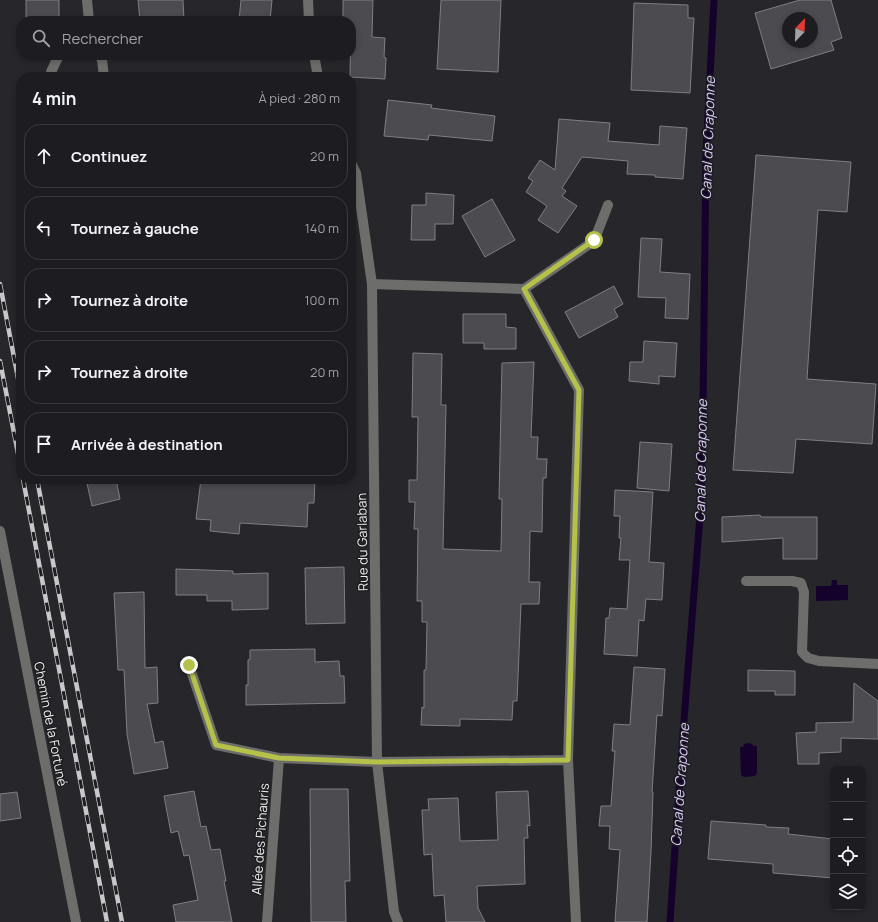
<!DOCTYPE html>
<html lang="fr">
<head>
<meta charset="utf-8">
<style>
  :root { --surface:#1d1c20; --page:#2a292d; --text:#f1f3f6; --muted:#a0a1a5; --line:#3b3a3e }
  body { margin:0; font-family:Manrope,sans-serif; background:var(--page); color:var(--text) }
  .controls { position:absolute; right:12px; bottom:12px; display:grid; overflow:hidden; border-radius:8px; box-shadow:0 2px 6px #0003 }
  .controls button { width:36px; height:36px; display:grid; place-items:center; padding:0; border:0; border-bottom:1px solid var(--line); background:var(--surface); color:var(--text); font:20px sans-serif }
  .compass { position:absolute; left:782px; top:12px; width:36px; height:36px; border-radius:50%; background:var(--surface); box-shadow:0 2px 6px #0003; rotate:23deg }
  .stop { position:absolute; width:12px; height:12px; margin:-9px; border:3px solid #b6c149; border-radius:50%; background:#fff }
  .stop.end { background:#b6c149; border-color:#fff; box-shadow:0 1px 4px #0008 }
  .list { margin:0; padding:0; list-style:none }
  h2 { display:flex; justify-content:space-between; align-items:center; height:52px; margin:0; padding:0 16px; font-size:17px }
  h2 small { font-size:13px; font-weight:400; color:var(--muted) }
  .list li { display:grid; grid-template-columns:26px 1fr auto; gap:12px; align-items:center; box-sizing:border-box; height:64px; margin:0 8px 8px; padding:0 8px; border:1px solid var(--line); border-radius:16px }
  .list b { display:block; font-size:15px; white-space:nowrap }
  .list em { font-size:13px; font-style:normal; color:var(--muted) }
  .icon { flex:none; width:22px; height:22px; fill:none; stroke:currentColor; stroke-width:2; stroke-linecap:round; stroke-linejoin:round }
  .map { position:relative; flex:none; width:878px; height:922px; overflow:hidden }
  .search { position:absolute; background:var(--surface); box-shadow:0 2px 6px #0003; left:16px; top:16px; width:340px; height:44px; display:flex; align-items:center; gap:10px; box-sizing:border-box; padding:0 14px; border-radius:16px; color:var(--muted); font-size:15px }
  .panel { position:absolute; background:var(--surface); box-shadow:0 2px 6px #0003; left:16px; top:72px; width:340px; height:412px; border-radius:16px }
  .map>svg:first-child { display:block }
</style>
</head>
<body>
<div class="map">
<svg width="878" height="922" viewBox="0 0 878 922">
  <rect width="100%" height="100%" fill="#27262a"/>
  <path fill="#15022c" d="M832 580H837V585H848V600L816 601V586H831Z
    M750 743 754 746H757V773L755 776 744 777 741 775 740 747H743L744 744Z"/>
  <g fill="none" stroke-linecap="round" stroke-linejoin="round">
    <path stroke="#15022c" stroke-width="7" d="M670 922 683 733 700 516 703 407 706 153 714 0"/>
  </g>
  <path fill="#4c4b4f" stroke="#7f7e83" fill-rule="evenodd" d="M26 0H59V21H26Z
    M138 0H183L184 21H140Z
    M241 0H272L270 21H239Z
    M343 0H373L372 37 385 38 384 57 386 58 385 79 350 77 351 21H343Z
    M441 0H501L498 72 437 69Z
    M800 0H831L842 38 831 42 834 50 771 69 755 13ZM788 18H812V42H788Z
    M634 3 688 5V18H694L690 93 631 90Z
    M388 100 432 105 431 108 495 116 492 141 429 135 428 140 384 136Z
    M559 119 610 123 608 141 659 145 660 126 687 128 683 179 655 177V175L627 174 628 161 582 157 562 188 566 191 562 196 577 206 558 233 538 220 547 206 526 192 533 181 528 178 540 160 555 170Z
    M756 155 851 162 847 212 818 210 807 379 876 384 872 444 796 439 793 473 733 470Z
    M426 193 454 195 453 224H435V240H411L412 205H426Z
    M492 199 515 240 485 257 462 216Z
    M641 238 662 239 660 272 690 274 688 319 665 318 666 298 638 297Z
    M614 286 623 304 614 309 618 317 579 338 565 312Z
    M463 314H506V327L516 328V349H484V343H463Z
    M644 341 677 343 675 377 659 376V384L629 381 630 362H643Z
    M413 353 442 354 441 405H446L443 549 501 551 502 499H499L502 363 534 362 531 437H538L537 459H547L546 478H543L542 532 530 531 529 582H540L539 604H521L517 701H513L512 720 460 719V726L421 725 422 707 424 708V670H426L427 622H422V601H417L418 529H414L415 502H409V480H417L418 417H412Z
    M640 442 672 444 669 491 637 488Z
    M86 479H116L120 499 92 506Z
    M201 479H256L291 482V479H315L314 503H308L307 527 240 523 239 534 210 531 211 520 196 519Z
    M615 490 653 492 649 562 664 563 662 600 646 599 644 621 639 620 637 656 604 654 606 618H609L610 608 627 609 630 560H619L621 538H619L620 516H614Z
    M760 515 761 517H817V559H783V538L722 542V517Z
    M344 567 345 623 306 624 305 568Z
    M176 569 233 571V574L268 573V609L232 610V601H207V595H176Z
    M144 592 145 668 157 667 158 703 147 704 155 743 163 741 168 768 134 774 127 734 124 670H118L114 593Z
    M315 649V662L339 661 340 676H344L345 703 246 705V685H248V660L250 659V650Z
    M634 667 665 669 662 716 657 715 652 792H653L651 852 647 922H615L620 850 609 849 610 826H599L601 806H611L615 751H612L614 724 630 725Z
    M748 670 795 671V695H775V691H748Z
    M854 683 878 701V739L841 738V752L819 753V764H798L796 733 816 732V723L853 722Z
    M310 789H348L350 881H345L346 922H311Z
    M194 791 201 827 206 826 211 850 220 849 226 881H224L232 922H176L173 905 198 900 189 855 184 856 178 831 171 833 164 796Z
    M528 791 530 826 527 825 528 838H524L525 884 477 886 478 908 485 922H446L444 895 434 896 432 854 424 855 422 810H429L428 799 458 798 460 841 498 840 496 792Z
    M17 792 21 818 0 821V794Z
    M711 821 766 825V827L789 828 788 834 833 839V878L773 873V864L708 859Z"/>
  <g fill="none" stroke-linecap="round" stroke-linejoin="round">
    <path stroke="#6d6d6b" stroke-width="10" d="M87 0 89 21
      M308 0 309 21
      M99 55 102 60 104 77
      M314 55 318 77
      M52 77 51 72 59 55
      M351 163 356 173 372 284 377 762 394 912 398 922
      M372 284 524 289 594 241 608 205
      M524 289 579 390 568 760 576 922
      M0 531 76 922
      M746 581H792L801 583 804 592 802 652 808 658 819 661 878 664
      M189 665 216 745 279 758 377 762 568 760
      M267 922 279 758"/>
    <g stroke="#c8c8ca" stroke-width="4.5">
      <path id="rail" d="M0 284 21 394
        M0 361 21 469
        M23 479 107 922
        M37 479 122 922"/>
    </g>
    <use href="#rail" stroke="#1e1d20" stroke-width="3" stroke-dasharray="9" stroke-linecap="butt"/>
  </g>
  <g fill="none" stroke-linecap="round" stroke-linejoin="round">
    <path stroke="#b6c149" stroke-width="5" d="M189 665 216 745 279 758 377 762 568 760 579 390 524 289 594 240"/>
  </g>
  <g text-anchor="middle" stroke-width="3" stroke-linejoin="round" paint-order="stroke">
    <g font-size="13" fill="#ededef" stroke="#1e1d20">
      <text transform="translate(362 542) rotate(-91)" y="5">Rue du Garlaban</text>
      <text transform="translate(51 724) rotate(79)" y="5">Chemin de la Fortuné</text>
      <text transform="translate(260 839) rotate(-86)" y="5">Allée des Pichauris</text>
    </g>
    <g font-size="14" font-style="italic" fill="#dacbfb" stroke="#1e1d20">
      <text transform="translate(708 138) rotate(-88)" y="5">Canal de Craponne</text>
      <text transform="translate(701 461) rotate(-89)" y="5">Canal de Craponne</text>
      <text transform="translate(680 785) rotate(-86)" y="5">Canal de Craponne</text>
    </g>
  </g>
</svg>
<div class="controls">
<button>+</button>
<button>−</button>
<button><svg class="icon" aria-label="locate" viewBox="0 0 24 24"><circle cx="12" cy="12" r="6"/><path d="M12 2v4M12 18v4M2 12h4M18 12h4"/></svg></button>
<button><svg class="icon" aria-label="layers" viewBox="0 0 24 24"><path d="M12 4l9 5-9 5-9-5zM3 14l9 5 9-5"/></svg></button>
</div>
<svg class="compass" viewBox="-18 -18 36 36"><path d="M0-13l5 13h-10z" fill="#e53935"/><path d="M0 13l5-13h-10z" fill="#a0a1a5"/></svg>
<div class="stop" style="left:594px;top:240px"></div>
<div class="stop end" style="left:189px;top:665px"></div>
<div class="search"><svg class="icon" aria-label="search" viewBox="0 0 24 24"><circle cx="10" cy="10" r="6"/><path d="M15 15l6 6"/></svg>Rechercher</div>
<section class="panel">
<h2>4 min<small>À pied · 280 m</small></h2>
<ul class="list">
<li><svg class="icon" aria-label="ahead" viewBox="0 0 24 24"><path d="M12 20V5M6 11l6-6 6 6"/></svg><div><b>Continuez</b></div><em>20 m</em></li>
<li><svg class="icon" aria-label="left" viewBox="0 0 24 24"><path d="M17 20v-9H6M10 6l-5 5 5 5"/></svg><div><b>Tournez à gauche</b></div><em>140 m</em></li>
<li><svg class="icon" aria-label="right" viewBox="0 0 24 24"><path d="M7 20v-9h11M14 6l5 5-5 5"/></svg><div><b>Tournez à droite</b></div><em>100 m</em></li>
<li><svg class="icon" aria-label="right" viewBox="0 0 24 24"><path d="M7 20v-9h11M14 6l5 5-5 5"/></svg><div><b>Tournez à droite</b></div><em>20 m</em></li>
<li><svg class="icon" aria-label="arrive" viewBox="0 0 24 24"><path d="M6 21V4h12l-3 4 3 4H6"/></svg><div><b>Arrivée à destination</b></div></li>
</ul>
</section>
</div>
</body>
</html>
